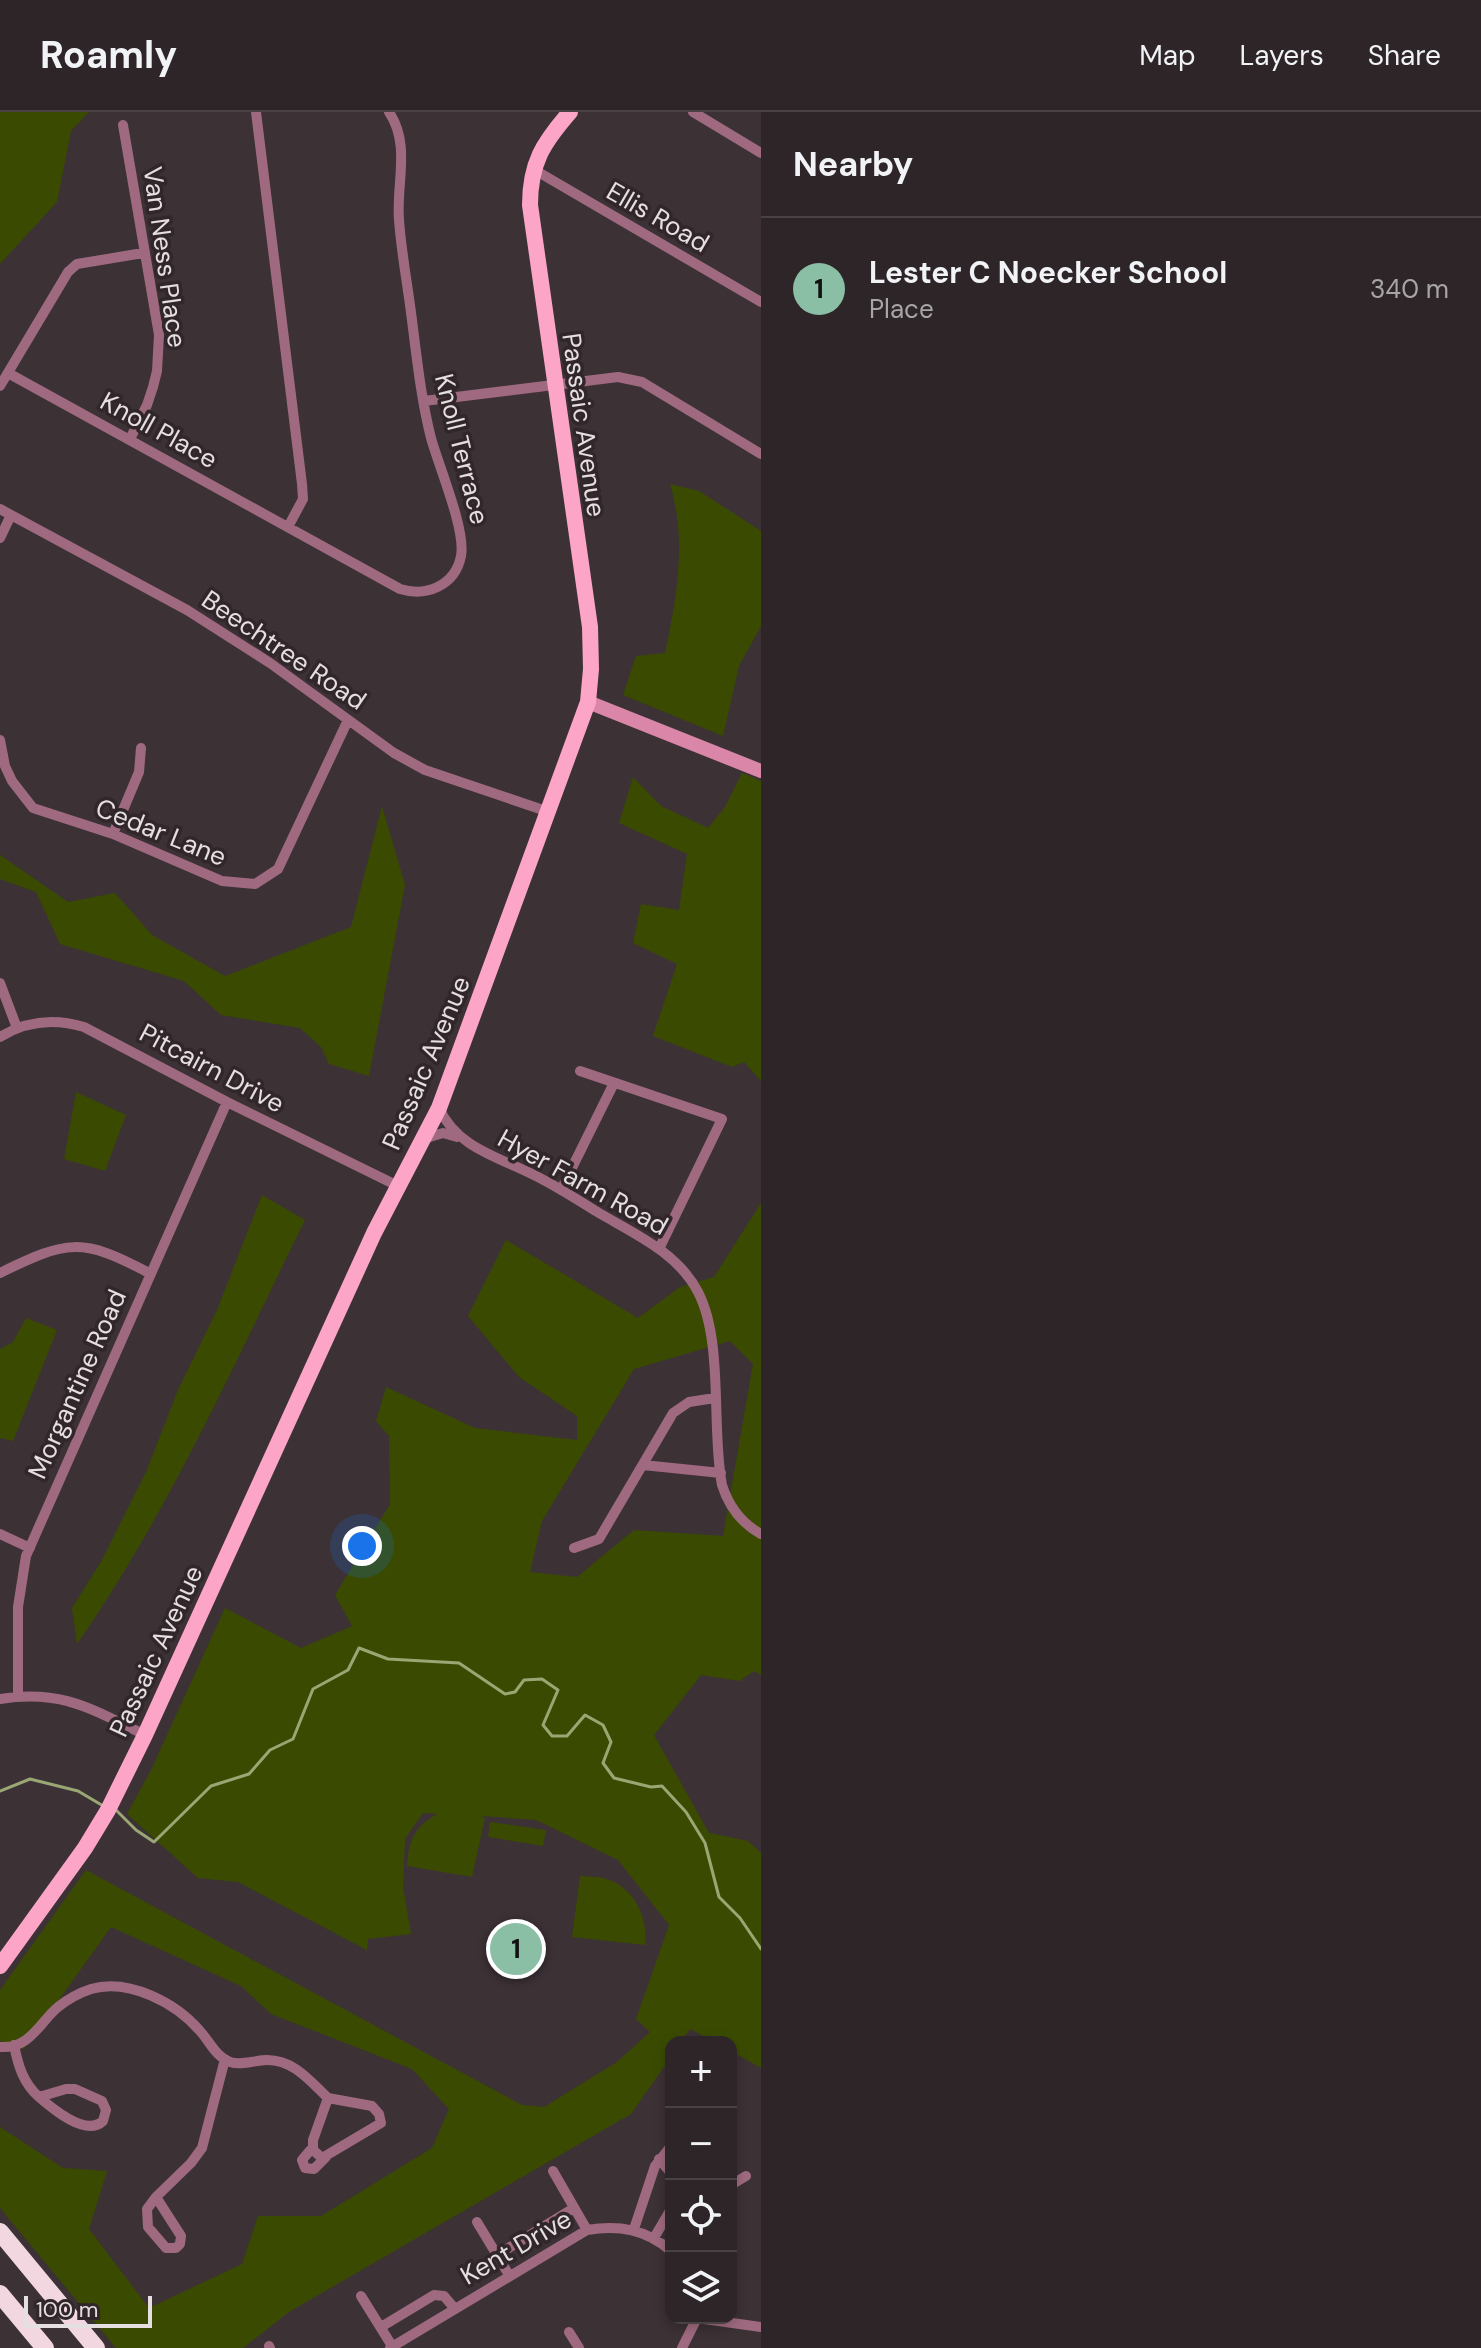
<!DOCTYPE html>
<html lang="en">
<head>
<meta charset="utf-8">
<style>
  :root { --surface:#2d2528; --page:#352d30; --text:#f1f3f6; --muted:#a7a5a8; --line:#484245; --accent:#8abfa5 }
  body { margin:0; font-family:"DM Sans",sans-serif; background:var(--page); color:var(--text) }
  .controls { position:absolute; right:24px; bottom:24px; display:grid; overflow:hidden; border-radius:16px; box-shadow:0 4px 12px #0003 }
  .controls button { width:72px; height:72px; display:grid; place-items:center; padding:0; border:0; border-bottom:2px solid var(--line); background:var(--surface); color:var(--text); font:40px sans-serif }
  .scale { position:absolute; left:24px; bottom:20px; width:128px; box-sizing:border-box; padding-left:8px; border:4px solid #e6dfe1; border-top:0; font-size:22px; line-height:28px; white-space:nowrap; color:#e6dfe1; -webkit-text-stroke:6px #31272b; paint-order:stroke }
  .you { position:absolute; left:362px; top:1434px; width:28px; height:28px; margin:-20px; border:6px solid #fff; border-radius:50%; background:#1a73e8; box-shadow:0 0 0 12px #1a73e833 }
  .badge { display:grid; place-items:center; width:52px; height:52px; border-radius:50%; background:var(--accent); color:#111; font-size:26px; font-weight:700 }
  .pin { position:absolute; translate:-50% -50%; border:4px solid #fff; box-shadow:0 2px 8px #0006 }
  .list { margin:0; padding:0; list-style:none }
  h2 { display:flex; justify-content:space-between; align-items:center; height:104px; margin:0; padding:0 32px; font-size:34px }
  h2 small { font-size:26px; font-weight:400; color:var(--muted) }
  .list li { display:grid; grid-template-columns:52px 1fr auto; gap:24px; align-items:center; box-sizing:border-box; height:144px; padding:0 32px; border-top:2px solid var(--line) }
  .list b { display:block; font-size:30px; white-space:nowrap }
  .list p { margin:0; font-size:26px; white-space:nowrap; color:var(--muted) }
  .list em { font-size:26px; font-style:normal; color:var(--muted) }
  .icon { flex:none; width:44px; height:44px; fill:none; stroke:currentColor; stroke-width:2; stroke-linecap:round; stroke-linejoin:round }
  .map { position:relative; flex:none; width:761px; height:2236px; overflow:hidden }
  header { display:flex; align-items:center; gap:48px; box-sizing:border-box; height:112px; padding:0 40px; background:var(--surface); border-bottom:2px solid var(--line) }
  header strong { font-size:38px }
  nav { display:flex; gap:44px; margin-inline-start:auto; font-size:28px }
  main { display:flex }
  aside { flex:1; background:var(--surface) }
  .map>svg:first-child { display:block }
</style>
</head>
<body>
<header>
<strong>Roamly</strong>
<nav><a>Map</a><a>Layers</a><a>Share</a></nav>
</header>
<main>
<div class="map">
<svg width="761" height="2236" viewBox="0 0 761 2236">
  <rect width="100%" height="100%" fill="#3c3135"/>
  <path fill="#3a4b01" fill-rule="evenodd" d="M0 0H89L71 19 57 90 0 152Z
    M670 372 699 379 761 419V514L739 554 723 624 623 583 636 544 665 541C677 485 687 428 670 372Z
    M742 661 761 669V969L744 950 732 955 653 924 677 852 633 831 641 792 679 798 687 742 619 711 633 665 661 694 708 716 725 695Z
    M382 694 405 773 369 964 329 952 321 935 300 916 221 903 184 869 60 832 36 780 0 767V743L68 790 115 781 152 823 225 864 351 815Z
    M76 980 126 1003 105 1059 64 1047Z
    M262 1083 305 1108C234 1252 169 1400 77 1532L72 1496 102 1448 146 1360 178 1278 217 1198Z
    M761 1091V1563L754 1559 740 1569 701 1563 654 1623 709 1721 748 1729 761 1741V1956L731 1939V1930H715L690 1917 681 1930H671V1945L631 2002 289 2200 243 2236H116L0 2096V2015L63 2056 107 2059 89 2117 149 2196 242 2152 258 2104H321L432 2036 449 1997 412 1957 271 1902 241 1874 111 1815 24 1937 0 1929V1878L86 1758 522 1993 544 1995 617 1950 650 1920 636 1907 669 1813 618 1748 536 1708 481 1704 485 1706 472 1765 407 1754C409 1728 414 1715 437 1702L423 1701 405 1727 403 1775 411 1822 368 1827 367 1838 238 1770 198 1766 127 1702 151 1658 225 1496 301 1536 352 1514 335 1483 390 1392 389 1324 376 1309 386 1275 475 1316 577 1328V1304L519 1265 468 1204 506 1128 638 1206 680 1175 714 1165ZM730 1229 753 1252 723 1424 634 1418 577 1465 530 1460 542 1409 634 1257Z
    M26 1206 57 1218 13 1329 0 1326V1237L13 1230Z
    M490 1710 546 1718 543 1734 488 1725Z
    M580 1764C589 1765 598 1764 606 1767 633 1774 649 1806 645 1833L572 1825Z"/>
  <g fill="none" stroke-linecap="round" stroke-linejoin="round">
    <path stroke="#9aa775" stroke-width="3" d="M0 1679 30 1667 78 1679 105 1695
      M116 1698 136 1718 154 1730 211 1674 249 1662 270 1638 293 1627 313 1577 348 1558 359 1536 388 1547 459 1551 505 1582 515 1580 524 1568 542 1567 558 1578 543 1613 552 1624H567L585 1603 603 1613 611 1630 603 1651 614 1666 651 1675 662 1674 686 1700 705 1731 719 1785 740 1806 761 1837"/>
    <path stroke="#9f6a7f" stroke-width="10" d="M256 0 302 372 303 387 288 415
      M693 0 761 41
      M123 13 159 223 157 259 153 275 147 293 130 327
      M533 57 761 190
      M8 261 400 477C426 485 455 474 461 444 466 418 439 355 431 326 420 283 416 237 410 193 406 164 401 136 399 108 396 71 411 33 389 0
      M0 274 68 160 77 152 143 141
      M424 289 618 265 642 270 761 342
      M0 397 187 498 270 551 394 641 425 658 549 700
      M0 426 11 403
      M0 628 5 654 12 669 33 696 113 722 222 769 255 772 278 757 348 608
      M113 722 139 660 141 636
      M0 871 17 916
      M0 925C26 909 54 906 84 915L227 990 398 1074
      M580 959 722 1007 659 1137
      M439 996C457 1036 499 1045 536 1064 558 1075 578 1088 599 1101 635 1122 678 1141 698 1180 724 1230 711 1317 722 1373 729 1395 741 1411 761 1422
      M423 1027 443 1021 457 1025
      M561 1078 614 971
      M0 1161C67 1128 82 1125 149 1161
      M643 1353 721 1361
      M0 1422 30 1436
      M574 1436 599 1427 673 1301 689 1290 715 1286
      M18 1584V1495L26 1444 227 990
      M0 1587C62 1577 91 1597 145 1623
      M14 1933C18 1953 23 1971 39 1985
      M0 1935C30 1937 39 1911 58 1895 68 1887 79 1881 91 1877 129 1866 176 1891 200 1919 210 1930 216 1945 230 1950 242 1954 255 1948 267 1948 294 1948 310 1969 328 1986
      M66 1977H75L102 1989 106 1998 103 2009C86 2025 54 1998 39 1985Z
      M328 1986 372 1994 379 2002 381 2011 322 2046 313 2038V2028Z
      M313 2035 302 2048 305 2056 314 2057 326 2045
      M659 2047 671 2061
      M553 2059 587 2118
      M731 2073 746 2064
      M156 2085 191 2051 202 2036 225 1947
      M156 2085 181 2124 180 2132 176 2136H166L148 2115 147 2097Z
      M477 2110 509 2163
      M634 2117 655 2054 671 2034
      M654 2126 671 2097
      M497 2143 574 2096
      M361 2184 392 2234
      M697 2206 761 2215
      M381 2215 434 2183 444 2184 455 2197
      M569 2220 579 2236
      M269 2234 270 2236
      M390 2236 587 2118C619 2113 646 2117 671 2139
      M682 2236 697 2206"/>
    <path stroke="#da86a8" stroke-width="14" d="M588 590 761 659"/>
    <path stroke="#fca5c7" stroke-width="16" d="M0 1854 85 1736 108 1698 145 1623 374 1121 439 996 588 590 591 557 590 515 530 93C530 51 543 31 570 0"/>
    <path stroke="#f2d7e0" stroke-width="18" d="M0 2120 96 2236
      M0 2182 45 2236"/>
  </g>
  <g text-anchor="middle" stroke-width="7" stroke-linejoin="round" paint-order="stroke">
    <g font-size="26" fill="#e6dfe1" stroke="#31272b">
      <text transform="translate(658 105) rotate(30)" y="9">Ellis Road</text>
      <text transform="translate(165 145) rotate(82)" y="9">Van Ness Place</text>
      <text transform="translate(584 313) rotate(82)" y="9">Passaic Avenue</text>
      <text transform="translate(159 318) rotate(29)" y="9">Knoll Place</text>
      <text transform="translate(462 337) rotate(76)" y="9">Knoll Terrace</text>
      <text transform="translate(284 538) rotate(34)" y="9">Beechtree Road</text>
      <text transform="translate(161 720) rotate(22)" y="9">Cedar Lane</text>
      <text transform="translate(426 951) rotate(-67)" y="9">Passaic Avenue</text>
      <text transform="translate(212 956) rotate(28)" y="9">Pitcairn Drive</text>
      <text transform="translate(583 1070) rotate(29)" y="9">Hyer Farm Road</text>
      <text transform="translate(77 1272) rotate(-66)" y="9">Morgantine Road</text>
      <text transform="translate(156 1539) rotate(-65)" y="9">Passaic Avenue</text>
      <text transform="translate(516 2135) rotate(-30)" y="9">Kent Drive</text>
    </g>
  </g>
</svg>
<div class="controls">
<button>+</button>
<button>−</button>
<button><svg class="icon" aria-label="locate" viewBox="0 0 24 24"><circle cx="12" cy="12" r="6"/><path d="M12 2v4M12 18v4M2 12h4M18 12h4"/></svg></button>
<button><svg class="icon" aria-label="layers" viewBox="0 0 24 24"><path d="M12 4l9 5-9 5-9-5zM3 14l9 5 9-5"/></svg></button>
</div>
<div class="scale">100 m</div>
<div class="you"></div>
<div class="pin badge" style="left:516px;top:1837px">1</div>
</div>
<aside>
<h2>Nearby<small></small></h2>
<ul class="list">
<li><span class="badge">1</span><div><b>Lester C Noecker School</b><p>Place</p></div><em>340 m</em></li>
</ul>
</aside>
</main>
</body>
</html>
